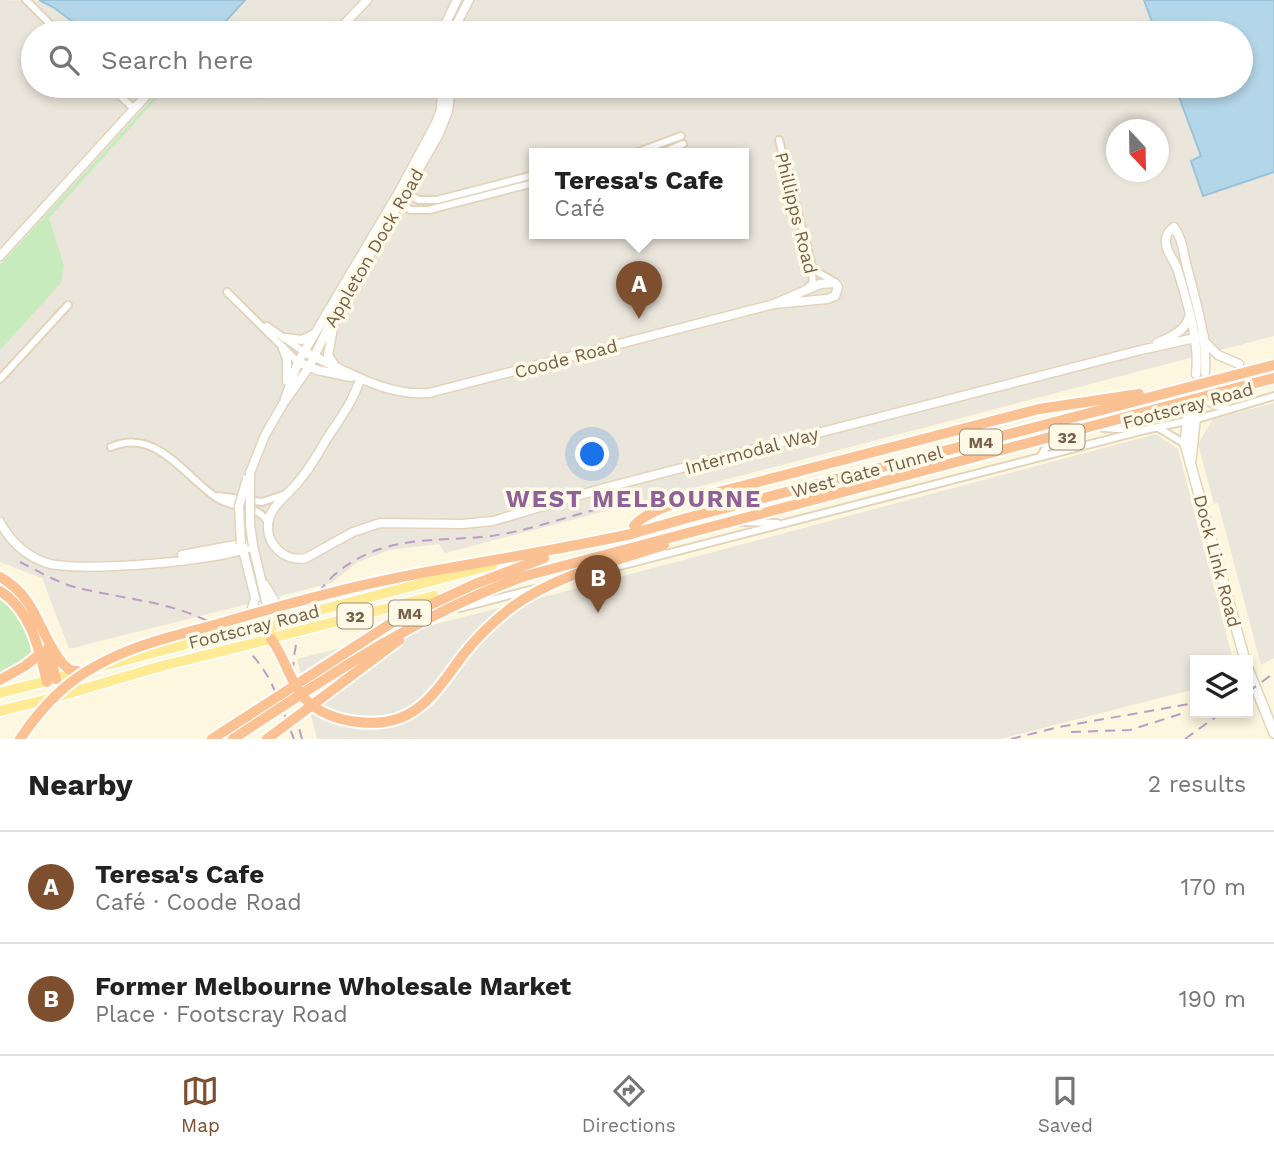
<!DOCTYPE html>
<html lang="en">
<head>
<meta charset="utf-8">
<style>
  :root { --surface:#fff; --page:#f6f6f6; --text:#222; --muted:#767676; --line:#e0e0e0; --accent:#7e4f2e }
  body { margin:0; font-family:"Work Sans",sans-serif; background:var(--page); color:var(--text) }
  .controls { position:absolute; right:21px; bottom:21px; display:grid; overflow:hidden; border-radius:0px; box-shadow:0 4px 10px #0003 }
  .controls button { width:63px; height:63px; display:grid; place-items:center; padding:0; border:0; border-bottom:2px solid var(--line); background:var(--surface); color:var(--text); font:35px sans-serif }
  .compass { position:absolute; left:1106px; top:119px; width:63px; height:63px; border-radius:50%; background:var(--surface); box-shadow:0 4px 10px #0003; rotate:158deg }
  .you { position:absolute; left:593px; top:455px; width:24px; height:24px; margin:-18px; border:5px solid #fff; border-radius:50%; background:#1a73e8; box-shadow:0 0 0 10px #1a73e833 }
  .badge { display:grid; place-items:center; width:46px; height:46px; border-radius:50%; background:var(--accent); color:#fff; font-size:23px; font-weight:700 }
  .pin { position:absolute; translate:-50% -58px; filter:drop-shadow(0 2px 4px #0008) }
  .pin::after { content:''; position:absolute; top:37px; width:24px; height:21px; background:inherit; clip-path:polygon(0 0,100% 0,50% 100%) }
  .popup { position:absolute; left:529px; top:148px; width:220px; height:91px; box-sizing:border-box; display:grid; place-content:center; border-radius:0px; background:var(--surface); filter:drop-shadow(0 2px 5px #0005); font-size:23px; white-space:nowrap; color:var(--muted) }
  .popup b { font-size:26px; color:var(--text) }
  .popup::after { content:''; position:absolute; left:50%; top:100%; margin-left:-14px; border:14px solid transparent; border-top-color:var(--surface) }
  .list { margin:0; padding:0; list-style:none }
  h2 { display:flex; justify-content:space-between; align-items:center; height:91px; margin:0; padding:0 28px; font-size:30px }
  h2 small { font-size:23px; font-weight:400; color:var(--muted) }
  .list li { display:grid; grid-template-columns:46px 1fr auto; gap:21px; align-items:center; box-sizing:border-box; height:112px; padding:0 28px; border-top:2px solid var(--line) }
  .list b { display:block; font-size:26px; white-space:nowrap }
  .list p { margin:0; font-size:23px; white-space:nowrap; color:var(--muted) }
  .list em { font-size:23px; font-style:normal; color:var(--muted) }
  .icon { flex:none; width:38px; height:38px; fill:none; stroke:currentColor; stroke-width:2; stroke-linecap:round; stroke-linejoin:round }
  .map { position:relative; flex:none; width:1274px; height:739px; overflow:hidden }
  .search { position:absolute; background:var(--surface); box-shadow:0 4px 10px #0003; left:21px; right:21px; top:21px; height:77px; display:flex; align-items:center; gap:18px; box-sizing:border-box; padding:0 24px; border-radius:38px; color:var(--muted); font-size:26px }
  .sheet { height:315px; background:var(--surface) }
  nav { display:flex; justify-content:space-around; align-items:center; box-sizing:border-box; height:98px; border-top:2px solid var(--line); background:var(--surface); font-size:19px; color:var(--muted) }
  nav a { display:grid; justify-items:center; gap:4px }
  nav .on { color:var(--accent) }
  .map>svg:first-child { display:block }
</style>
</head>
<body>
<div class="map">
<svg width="1274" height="739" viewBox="0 0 1274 739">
  <rect width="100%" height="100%" fill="#fdf7df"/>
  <path fill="#ebe6db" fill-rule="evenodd" d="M0 0 44 1 88 33H33V86H1175L1201 157 1191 160 1204 197 1208 193 1274 172V336L445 553 439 544 389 550 358 562 331 583 69 649 42 578 0 562ZM1116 130H1158V172H1116ZM534 153H744V233H534Z
    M245 0H1144L1156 33H215Z
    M1274 403V658L1261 665 1218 503 1214 504 1198 444 1213 419Z
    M1156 434 1178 449 1233 660H1195V689L1000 739H317L297 659 559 593Z"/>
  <path fill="#c8ebbd" d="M156 95 158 97 49 218 64 266 61 283 0 350V265Z
    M0 596C18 611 32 633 31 657L0 678Z"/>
  <path fill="#b3d6e8" stroke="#99c4da" stroke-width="2" d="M39 0H245L215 33H88L53 7Z
    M1144 0H1274V172L1203 196 1191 161 1201 156 1175 86H1241V33H1156Z"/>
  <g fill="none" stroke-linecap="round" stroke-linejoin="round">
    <g stroke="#e2d4bb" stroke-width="10">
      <path id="minor" d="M26 0 59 33
        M110 86 133 108
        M779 140 811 262 813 284 809 286
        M635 153 681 136
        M661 153 683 144
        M401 191 419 200H437L534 175
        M397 203 411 210H429L534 183
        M813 267 819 273 835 282
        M227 292 298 362
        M267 326 304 352
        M0 379 68 305
        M1207 401 1217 406 1226 407
        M1157 427 1185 444
        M1103 428 1136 430
        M111 447C156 427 185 477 217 498 235 510 258 503 269 524
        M1040 457 1050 442
        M218 496 262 502 286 494
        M742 522 777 523
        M585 575 1145 430 1204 417 1274 396
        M460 608 534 589"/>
    </g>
    <g stroke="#e2d4bb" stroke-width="11">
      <path id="tertiary" d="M336 33 367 0
        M441 33 457 0
        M452 33 469 0
        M237 86C253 96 271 95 287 86
        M246 86H265
        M0 256 155 86
        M285 338 302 340 312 335
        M1205 342 1218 355 1239 364
        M1157 343C1170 337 1185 332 1189 317
        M283 348 287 359V381
        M304 352C344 369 385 397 429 393L774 304 820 284 835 283 838 287 835 296 827 299 774 304
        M298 362 317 370 351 377
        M333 363 328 355 334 322
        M1196 374C1200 341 1187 303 1178 271 1175 260 1165 252 1166 240 1166 234 1169 231 1174 227 1183 241 1182 248 1186 263 1195 300 1207 333 1205 372
        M360 379C353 402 339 420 326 440 318 454 310 468 299 481 290 493 273 504 269 519 263 542 284 563 306 558L353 532 380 523 462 524 493 521 604 488 1141 350 1204 336
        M285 399 298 362 400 190 436 123 441 110 442 86
        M250 473 265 435 283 404 309 367 330 324 439 134 448 111 451 86
        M0 522C10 541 26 556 47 563 78 573 224 561 253 546
        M242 546 262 625
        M253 546 271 622
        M182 555 241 544 248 545
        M265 585 279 608 294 617"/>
    </g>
    <g stroke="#e4d4b6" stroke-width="12">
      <path id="secondary" d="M1189 406 1185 444 1245 660
        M1191 460 1197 403
        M1248 669 1274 733"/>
    </g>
    <g stroke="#fff" stroke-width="13">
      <path id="primary" d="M271 622 276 637 271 639 262 625 294 617
        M99 667 221 635
        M0 693 81 672
        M0 711 53 698 158 667"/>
    </g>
    <g stroke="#fff" stroke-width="14">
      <path id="motorway" d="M634 526C651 504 722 492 750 484
        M631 534 687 518
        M0 577C38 598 38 634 63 664L70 670 82 672
        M0 591C31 610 39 649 47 682
        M48 648 56 679
        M0 680 25 666 40 654"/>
    </g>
    <use href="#minor" stroke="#fff" stroke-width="6"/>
    <use href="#tertiary" stroke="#fff" stroke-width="8"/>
    <use href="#secondary" stroke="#fff" stroke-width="9"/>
    <use href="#primary" stroke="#ffeb95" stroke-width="10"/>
    <use href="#motorway" stroke="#fcc192" stroke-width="10"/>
    <path stroke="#bb9ec6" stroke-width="2" stroke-dasharray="10 7" stroke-linecap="butt" d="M20 562C38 571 58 583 78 588 146 604 215 603 261 666 276 687 284 715 294 739
      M1248 692 1274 673
      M1071 732 1130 730 1187 712
      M302 739C278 658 299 570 390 546 423 538 457 540 491 536 526 531 560 519 594 510
      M1011 739 1059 727 1195 703
      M1185 739 1221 713"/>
    <g stroke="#e2d4bb" stroke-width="11" stroke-linecap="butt">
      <path id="tertiary-bridge" d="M250 473V524L253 546
        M241 544 239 506 247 479
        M227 632 250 614 255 599"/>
    </g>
    <g stroke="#fff" stroke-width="13" stroke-linecap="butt">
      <path id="primary-bridge" d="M294 617 492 565
        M221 635 262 625
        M276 637 434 596
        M158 667 271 639"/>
    </g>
    <g stroke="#fff" stroke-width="14" stroke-linecap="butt">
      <path id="motorway-bridge" d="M750 484 1039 409 1139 394
        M687 518 1274 365
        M271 639C285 657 289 681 305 699 319 713 339 720 358 722 415 729 434 694 463 655 477 637 494 621 512 607 556 575 613 562 664 545
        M20 739C40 709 64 683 96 666 134 644 179 635 221 623 287 604 355 585 422 573 492 560 562 549 631 534
        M212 739 393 622 475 584 544 558
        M233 739C327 677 419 614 525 576L1274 378
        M267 739 399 640"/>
    </g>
    <use href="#tertiary-bridge" stroke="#fff" stroke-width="8"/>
    <use href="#primary-bridge" stroke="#ffeb95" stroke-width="10"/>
    <use href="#motorway-bridge" stroke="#fcc192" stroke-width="10"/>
  </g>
  <g text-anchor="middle" stroke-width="7" stroke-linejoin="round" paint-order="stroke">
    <g fill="#fffae7" stroke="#9e8e76" stroke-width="2">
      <rect x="1049.5" y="424.5" width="35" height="25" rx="5"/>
      <rect x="960" y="429.5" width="42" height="25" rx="5"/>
      <rect x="389" y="600.5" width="42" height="25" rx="5"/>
      <rect x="337.5" y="603.5" width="35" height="25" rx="5"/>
    </g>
    <g font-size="16" font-weight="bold" fill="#755f46">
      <text x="1067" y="443">32</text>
      <text x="981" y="448">M4</text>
      <text x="410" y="619">M4</text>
      <text x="355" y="622">32</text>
    </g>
    <g font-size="18" fill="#755f46" stroke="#fffae7">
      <text transform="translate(796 213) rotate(76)" y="6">Phillipps Road</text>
      <text transform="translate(374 248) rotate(-60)" y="6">Appleton Dock Road</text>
      <text transform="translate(566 359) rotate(-15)" y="6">Coode Road</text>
      <text transform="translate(1188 406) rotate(-15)" y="6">Footscray Road</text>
      <text transform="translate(752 451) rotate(-15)" y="6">Intermodal Way</text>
      <text transform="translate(867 472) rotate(-15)" y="6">West Gate Tunnel</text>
      <text transform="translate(1217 561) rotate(75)" y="6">Dock Link Road</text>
      <text transform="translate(254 627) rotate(-14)" y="6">Footscray Road</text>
    </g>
    <g font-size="24" font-weight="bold" letter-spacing="2" fill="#906199" stroke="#fffae7">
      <text x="634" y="507">WEST MELBOURNE</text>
    </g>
  </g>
</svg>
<div class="controls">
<button><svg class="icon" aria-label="layers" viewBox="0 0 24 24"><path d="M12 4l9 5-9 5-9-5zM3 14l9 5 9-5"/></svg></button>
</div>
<svg class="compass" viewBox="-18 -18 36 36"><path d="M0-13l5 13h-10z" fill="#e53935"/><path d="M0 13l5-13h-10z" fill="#767676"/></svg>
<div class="you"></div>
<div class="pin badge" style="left:639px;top:319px">A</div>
<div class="popup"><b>Teresa's Cafe</b>Café</div>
<div class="pin badge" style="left:598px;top:613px">B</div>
<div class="search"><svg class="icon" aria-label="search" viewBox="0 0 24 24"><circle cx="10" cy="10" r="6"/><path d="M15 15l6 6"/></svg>Search here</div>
</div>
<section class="sheet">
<h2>Nearby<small>2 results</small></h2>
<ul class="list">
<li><span class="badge">A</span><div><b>Teresa's Cafe</b><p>Café · Coode Road</p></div><em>170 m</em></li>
<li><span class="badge">B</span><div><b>Former Melbourne Wholesale Market</b><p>Place · Footscray Road</p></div><em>190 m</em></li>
</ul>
</section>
<nav>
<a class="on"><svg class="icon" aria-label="map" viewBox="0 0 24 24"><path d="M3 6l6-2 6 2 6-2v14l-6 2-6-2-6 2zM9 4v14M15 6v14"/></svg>Map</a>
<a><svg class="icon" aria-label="directions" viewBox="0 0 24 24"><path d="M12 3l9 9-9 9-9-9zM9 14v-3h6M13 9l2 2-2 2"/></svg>Directions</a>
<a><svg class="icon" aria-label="saved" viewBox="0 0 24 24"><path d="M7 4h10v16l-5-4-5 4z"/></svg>Saved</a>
</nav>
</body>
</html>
